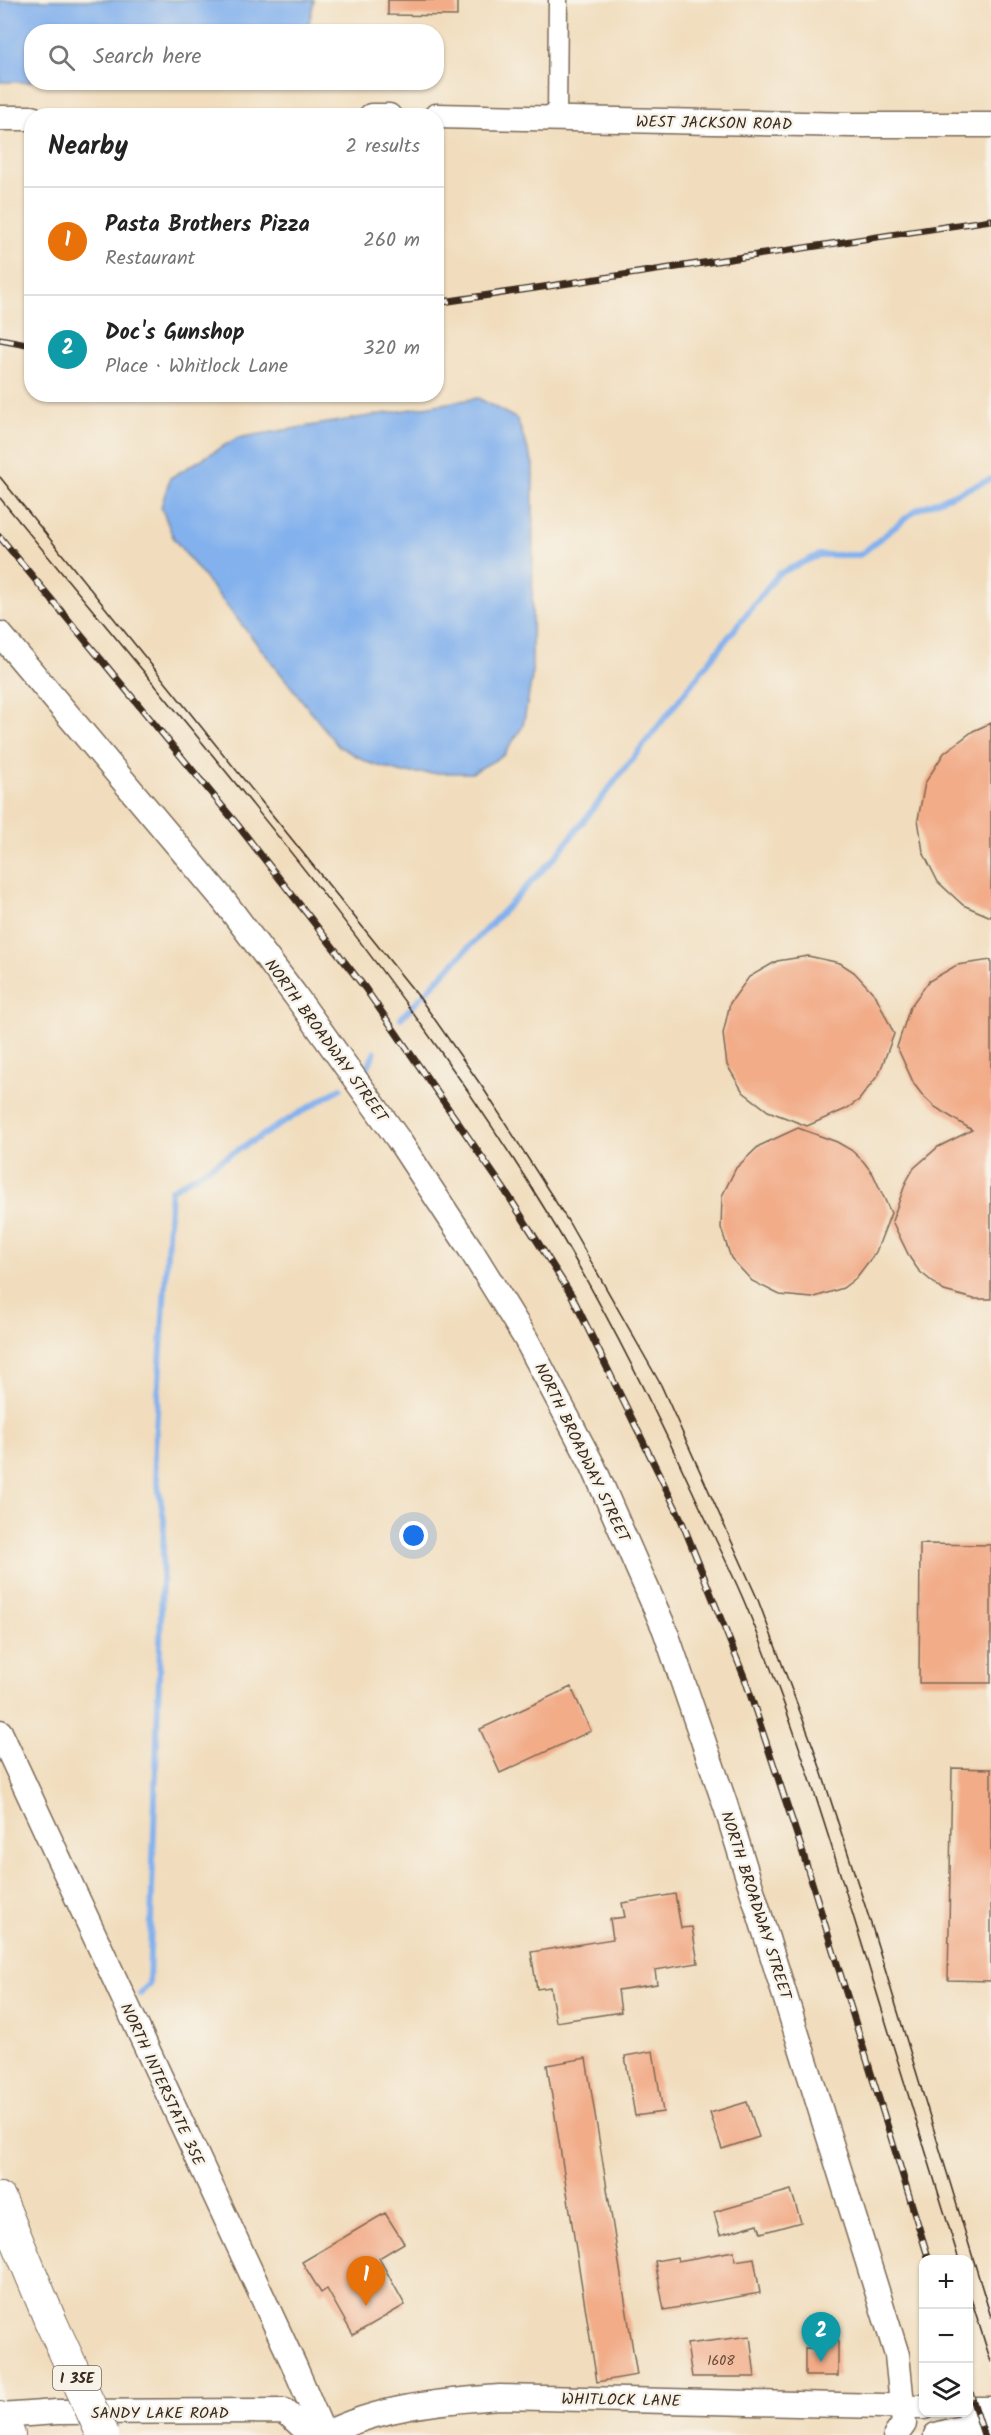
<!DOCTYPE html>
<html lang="en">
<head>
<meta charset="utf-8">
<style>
  :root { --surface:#fff; --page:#f6f6f6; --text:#222; --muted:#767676; --line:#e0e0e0; --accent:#2563eb }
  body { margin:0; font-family:Kalam,sans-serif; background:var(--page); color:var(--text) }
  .controls { position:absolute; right:18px; bottom:18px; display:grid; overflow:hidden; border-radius:12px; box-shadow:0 2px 4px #0004 }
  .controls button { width:54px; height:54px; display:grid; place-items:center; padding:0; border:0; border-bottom:2px solid var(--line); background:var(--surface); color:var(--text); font:30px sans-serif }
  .you { position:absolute; left:414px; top:1536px; width:21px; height:21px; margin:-15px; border:4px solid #fff; border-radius:50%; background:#1a73e8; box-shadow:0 0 0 9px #1a73e833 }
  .badge { display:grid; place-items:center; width:39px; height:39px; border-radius:50%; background:var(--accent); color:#fff; font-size:20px; font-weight:700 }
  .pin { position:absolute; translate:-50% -50px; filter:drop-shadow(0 2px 3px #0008) }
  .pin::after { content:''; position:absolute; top:32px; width:21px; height:18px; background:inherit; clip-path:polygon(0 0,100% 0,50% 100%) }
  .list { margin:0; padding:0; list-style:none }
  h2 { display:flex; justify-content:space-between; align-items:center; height:78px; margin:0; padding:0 24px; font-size:26px }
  h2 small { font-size:20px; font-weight:400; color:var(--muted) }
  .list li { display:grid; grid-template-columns:39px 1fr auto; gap:18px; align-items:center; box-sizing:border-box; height:108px; padding:0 24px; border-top:2px solid var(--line) }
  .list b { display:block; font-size:22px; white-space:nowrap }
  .list p { margin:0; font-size:20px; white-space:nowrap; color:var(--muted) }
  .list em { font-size:20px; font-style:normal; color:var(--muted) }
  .icon { flex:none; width:33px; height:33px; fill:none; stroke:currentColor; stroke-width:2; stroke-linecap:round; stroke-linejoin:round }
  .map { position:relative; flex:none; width:991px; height:2435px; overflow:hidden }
  .search { position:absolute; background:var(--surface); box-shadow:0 2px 4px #0004; left:24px; top:24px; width:420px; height:66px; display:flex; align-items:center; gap:15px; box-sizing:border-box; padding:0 21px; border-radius:24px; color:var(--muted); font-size:22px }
  .panel { position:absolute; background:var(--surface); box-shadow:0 2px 4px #0004; left:24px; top:108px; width:420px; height:294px; border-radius:24px }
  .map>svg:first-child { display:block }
</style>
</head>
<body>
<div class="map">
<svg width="991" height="2435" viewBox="0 0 991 2435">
  <rect width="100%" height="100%" fill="#f7f3e8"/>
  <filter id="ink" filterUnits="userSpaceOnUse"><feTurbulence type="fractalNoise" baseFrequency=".0167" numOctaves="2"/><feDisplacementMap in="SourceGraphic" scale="12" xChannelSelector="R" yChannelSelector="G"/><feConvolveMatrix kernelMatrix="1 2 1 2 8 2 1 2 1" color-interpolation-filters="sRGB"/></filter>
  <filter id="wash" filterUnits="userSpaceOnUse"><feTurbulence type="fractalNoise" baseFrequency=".008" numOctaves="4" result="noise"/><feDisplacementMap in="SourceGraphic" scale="24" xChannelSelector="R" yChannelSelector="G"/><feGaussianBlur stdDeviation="1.35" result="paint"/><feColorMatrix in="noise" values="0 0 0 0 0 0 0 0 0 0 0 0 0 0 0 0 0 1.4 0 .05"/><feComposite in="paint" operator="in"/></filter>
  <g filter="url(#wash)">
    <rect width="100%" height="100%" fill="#f1ddbd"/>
    <path fill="#82b1ed" stroke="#5e6e86" stroke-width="1.5" d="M0 0H314V1L307 31 32 32 31 82H0Z
      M478 398 517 419 533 464 532 677 523 726 504 755 472 773H403L369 763 338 746 174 539 161 507 170 478 237 438Z"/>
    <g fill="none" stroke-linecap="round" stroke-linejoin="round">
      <path stroke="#82b1ed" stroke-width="6" d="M401 1018 556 856 778 574 819 555H860L916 510 991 479
        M365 1073 375 1052
        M140 1994 149 1984 164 1520 154 1461 171 1190 341 1088"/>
    </g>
    <g id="blocks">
      <path fill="#f2ac88" d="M388 0H457V16L388 15Z
        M991 723V917L963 905 938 882 923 852 918 819 925 783 944 753 973 731Z
        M808 956 840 963 854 972 876 996 894 1034 879 1074 859 1100 846 1109 807 1126 768 1111 743 1092 727 1065 723 1034 730 1003 749 977 777 961Z
        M991 960V1299H974L944 1291 919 1271 910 1258 892 1221 906 1182 914 1168 938 1147 972 1130 935 1107 923 1096 914 1084 897 1047 910 1007 929 981 957 965Z
        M798 1128 837 1142 851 1150 863 1161 873 1174 891 1213 876 1252 856 1278 843 1288 812 1298 780 1295 752 1281 731 1258 721 1228 722 1196 736 1168 759 1146Z
        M920 1544 991 1545V1683H919Z
        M571 1687 591 1731 500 1773 480 1729Z
        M952 1768 991 1769V1981L948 1980Z
        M675 1894 681 1928 692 1927 698 1963 655 1970 657 1984 618 1990 621 2012 556 2022 550 1987 537 1989 531 1952 613 1939 610 1919 625 1917 622 1903Z
        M653 2051 663 2112 635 2116 625 2056Z
        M586 2058 637 2375 597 2382 547 2065Z
        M747 2102 759 2137 722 2149 710 2113Z
        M791 2190 801 2222 761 2233 758 2224 720 2235 714 2212Z
        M385 2213 404 2243 379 2258 405 2305 353 2335 327 2289 321 2293 302 2262Z
        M734 2251 735 2261 754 2258 760 2293 664 2310 655 2261 677 2257 678 2261Z
        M750 2336 755 2377H692L687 2344Z
        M822 2338H838V2376H805V2348H822Z"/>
    </g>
  </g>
  <g filter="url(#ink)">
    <use href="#blocks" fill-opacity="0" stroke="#7b6956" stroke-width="1.5"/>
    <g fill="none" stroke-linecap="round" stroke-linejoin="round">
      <g stroke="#7b6956" stroke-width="21">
        <path id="street" d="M557 118 558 0"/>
      </g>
      <g stroke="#7b6956" stroke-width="27">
        <path id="secondary" d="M371 116H389
          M436 116 852 125H991
          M0 118H32
          M0 634 221 897 295 995 398 1139 471 1250 526 1339 593 1466 665 1630 726 1807 897 2355 904 2424 896 2435
          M0 1732 294 2365 324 2435
          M968 2409H991
          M0 2416 57 2412 285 2411 311 2435
          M323 2435C378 2407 440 2401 500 2397L924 2407
          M936 2435 958 2429H991"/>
      </g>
      <g stroke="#7b6956" stroke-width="34">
        <path id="highway" d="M0 2199 50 2320
          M0 2418 9 2435"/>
      </g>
      <use href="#street" stroke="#fff" stroke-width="18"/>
      <use href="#secondary" stroke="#fff" stroke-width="24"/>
      <use href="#highway" stroke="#fff" stroke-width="32"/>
      <path stroke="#3b2a1e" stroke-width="1.5" d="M0 477 419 997 483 1088 568 1221 661 1385 758 1600 814 1749 873 1930 991 2317
        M0 498C191 731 393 960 551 1219 604 1306 649 1397 692 1490 709 1527 728 1563 744 1601 790 1710 825 1824 860 1938 893 2045 926 2152 959 2260
        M968 2289 991 2362"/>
      <g stroke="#3b2a1e" stroke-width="7">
        <path id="rail" d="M436 303 991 220
          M0 339 32 345
          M0 537 236 823 365 988 506 1192 572 1296 680 1517 745 1679 800 1844 929 2260
          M968 2386 984 2435"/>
      </g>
      <use href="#rail" stroke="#f7f3e8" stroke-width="4.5" stroke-dasharray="14" stroke-linecap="butt"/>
      <g stroke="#7b6956" stroke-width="34" stroke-linecap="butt">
        <path id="highway-bridge" d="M50 2320 103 2435"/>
      </g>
      <use href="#highway-bridge" stroke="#fff" stroke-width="32"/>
    </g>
  </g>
  <g text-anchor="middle" stroke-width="5" stroke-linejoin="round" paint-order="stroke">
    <g font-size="14" fill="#694a38">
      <text x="721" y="2365">1608</text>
    </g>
    <rect fill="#f7f3e8" stroke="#73665b" stroke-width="1.5" x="53" y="2366" width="48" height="24" rx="4.5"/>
    <g font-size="15" font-weight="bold" fill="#3b2a1e">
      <text x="77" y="2383">I 35E</text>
    </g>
    <g font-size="16" fill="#3b2a1e" stroke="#f7f3e8">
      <text transform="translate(714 122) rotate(1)" y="6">WEST JACKSON ROAD</text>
      <text transform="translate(327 1040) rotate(54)" y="6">NORTH BROADWAY STREET</text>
      <text transform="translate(583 1452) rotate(64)" y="6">NORTH BROADWAY STREET</text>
      <text transform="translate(757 1905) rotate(72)" y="6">NORTH BROADWAY STREET</text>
      <text transform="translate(163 2084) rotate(65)" y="6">NORTH INTERSTATE 35E</text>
      <text transform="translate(621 2399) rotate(1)" y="6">WHITLOCK LANE</text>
      <text x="160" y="2418">SANDY LAKE ROAD</text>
    </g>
  </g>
</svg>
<div class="controls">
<button>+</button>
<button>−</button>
<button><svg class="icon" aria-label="layers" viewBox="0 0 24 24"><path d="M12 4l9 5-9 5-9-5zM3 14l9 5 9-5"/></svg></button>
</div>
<div class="you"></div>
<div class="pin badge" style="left:366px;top:2306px;background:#e8710a">1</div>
<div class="pin badge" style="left:821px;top:2362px;background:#0f9aa8">2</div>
<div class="search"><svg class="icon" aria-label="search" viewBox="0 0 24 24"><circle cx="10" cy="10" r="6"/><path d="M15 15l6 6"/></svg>Search here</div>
<section class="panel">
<h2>Nearby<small>2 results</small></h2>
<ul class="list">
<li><span class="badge" style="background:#e8710a">1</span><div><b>Pasta Brothers Pizza</b><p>Restaurant</p></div><em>260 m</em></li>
<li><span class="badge" style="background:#0f9aa8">2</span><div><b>Doc's Gunshop</b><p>Place · Whitlock Lane</p></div><em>320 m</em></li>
</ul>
</section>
</div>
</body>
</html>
